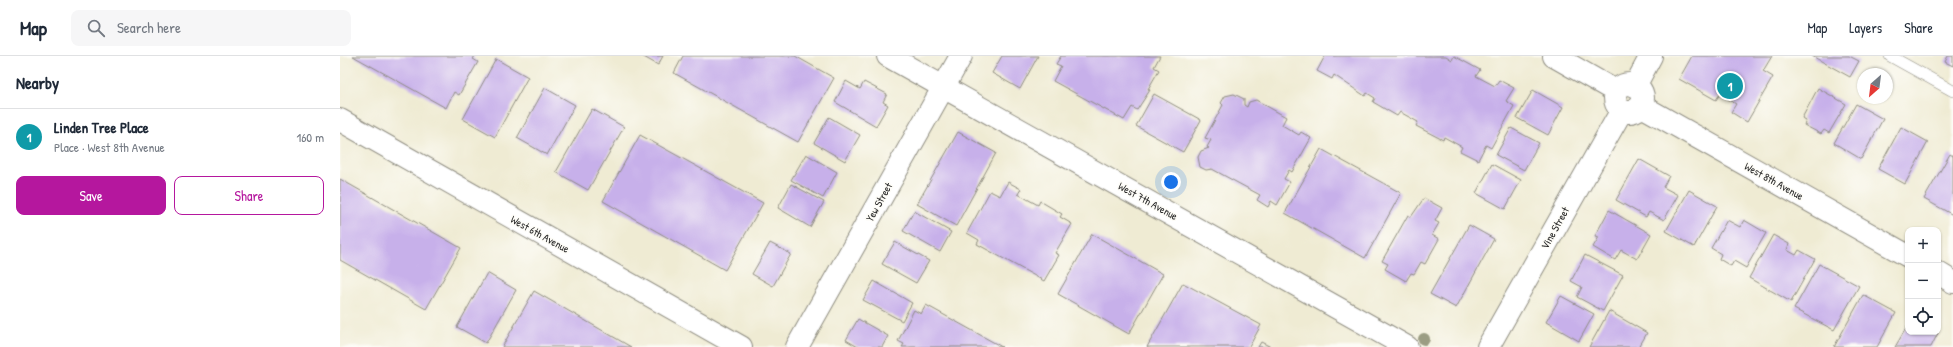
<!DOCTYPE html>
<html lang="en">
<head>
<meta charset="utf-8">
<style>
  :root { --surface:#fff; --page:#f6f6f7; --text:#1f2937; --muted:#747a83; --line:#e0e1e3; --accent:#b5179e }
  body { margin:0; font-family:"Patrick Hand",sans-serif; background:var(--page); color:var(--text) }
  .controls { position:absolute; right:12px; bottom:12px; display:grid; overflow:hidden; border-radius:8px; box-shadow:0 1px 3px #0004 }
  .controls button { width:36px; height:36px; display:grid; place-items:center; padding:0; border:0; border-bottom:1px solid var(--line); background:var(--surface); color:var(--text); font:20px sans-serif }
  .compass { position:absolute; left:1517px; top:12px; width:36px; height:36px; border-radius:50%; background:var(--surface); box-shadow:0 1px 3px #0004; rotate:208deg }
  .you { position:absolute; left:831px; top:126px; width:14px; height:14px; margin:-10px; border:3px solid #fff; border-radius:50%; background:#1a73e8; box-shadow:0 0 0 6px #1a73e833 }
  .badge { display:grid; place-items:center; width:26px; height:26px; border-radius:50%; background:var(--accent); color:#fff; font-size:13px; font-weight:700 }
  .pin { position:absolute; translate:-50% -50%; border:2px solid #fff; box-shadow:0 1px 4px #0006 }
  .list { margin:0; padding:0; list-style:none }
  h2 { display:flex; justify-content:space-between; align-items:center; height:52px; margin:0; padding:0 16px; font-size:17px }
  h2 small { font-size:13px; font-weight:400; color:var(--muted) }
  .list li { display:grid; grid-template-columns:26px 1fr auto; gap:12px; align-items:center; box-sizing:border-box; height:56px; padding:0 16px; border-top:1px solid var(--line) }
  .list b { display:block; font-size:15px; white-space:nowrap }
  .list p { margin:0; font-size:13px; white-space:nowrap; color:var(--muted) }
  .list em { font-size:13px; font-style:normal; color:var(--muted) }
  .actions { display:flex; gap:8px; padding:12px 16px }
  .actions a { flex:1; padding:9px 0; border:1px solid var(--accent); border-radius:8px; text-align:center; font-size:14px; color:var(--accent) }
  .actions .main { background:var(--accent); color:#fff }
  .icon { flex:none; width:22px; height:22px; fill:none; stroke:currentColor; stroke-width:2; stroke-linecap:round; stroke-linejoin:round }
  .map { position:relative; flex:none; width:1613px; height:291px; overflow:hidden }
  header { display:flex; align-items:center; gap:24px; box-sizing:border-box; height:56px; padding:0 20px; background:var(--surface); border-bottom:1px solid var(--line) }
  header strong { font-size:19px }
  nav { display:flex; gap:22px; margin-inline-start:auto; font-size:14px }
  .search { width:280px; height:36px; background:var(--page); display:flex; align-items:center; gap:10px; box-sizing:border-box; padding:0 14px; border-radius:8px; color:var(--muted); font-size:15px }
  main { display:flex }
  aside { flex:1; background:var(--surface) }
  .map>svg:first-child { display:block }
</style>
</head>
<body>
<header>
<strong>Map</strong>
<div class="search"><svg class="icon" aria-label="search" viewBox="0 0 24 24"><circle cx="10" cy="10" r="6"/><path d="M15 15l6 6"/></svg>Search here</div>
<nav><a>Map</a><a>Layers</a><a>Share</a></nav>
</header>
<main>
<aside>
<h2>Nearby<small></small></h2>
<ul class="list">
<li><span class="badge" style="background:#0f9aa8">1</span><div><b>Linden Tree Place</b><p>Place · West 8th Avenue</p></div><em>160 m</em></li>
</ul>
<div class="actions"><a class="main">Save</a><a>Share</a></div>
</aside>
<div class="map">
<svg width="1613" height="291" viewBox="0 0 1613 291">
  <rect width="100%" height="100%" fill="#fdfcf7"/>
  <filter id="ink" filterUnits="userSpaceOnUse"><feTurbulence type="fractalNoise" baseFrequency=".025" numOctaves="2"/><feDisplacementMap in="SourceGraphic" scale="8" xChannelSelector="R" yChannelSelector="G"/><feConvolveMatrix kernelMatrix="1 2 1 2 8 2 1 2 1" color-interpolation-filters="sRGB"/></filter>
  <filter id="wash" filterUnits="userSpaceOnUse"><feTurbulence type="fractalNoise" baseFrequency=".012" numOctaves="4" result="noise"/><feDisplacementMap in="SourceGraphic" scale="16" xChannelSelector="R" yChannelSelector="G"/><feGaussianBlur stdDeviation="0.9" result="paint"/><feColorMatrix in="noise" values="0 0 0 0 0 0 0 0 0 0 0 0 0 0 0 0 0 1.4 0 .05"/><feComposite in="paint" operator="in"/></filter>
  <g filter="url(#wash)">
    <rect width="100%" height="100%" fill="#efebd3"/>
    <g id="blocks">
      <path fill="#c7b0ea" d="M13 0H135L133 3 138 6 119 39 114 36 106 52Z
        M302 0H323L318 9Z
        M343 0H455L494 22 458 86 334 17Z
        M662 0H698L680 33 652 17Z
        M721 0H820L814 11 819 14 808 33 810 34 797 54 792 51 784 64 713 25 721 10 716 8Z
        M985 0H1106L1112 4 1114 0 1140 14 1136 20 1155 30 1159 24 1174 32 1166 45 1174 50 1151 92 1146 89 1138 104 1120 95 1122 91 1104 81 1103 84 1076 70 1078 66 1060 56 1057 60 1033 46 1035 42 1027 37 1025 40 994 19 992 23 977 15Z
        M1352 0H1432L1423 15 1433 21 1407 66 1391 56 1396 48 1380 38 1376 44 1339 23Z
        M1472 0H1509L1519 5 1510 21Z
        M1608 0H1613V10L1605 6Z
        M156 3 188 21 155 81 123 63Z
        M506 25 520 33 524 26 547 38 543 46 548 49 536 70 495 46Z
        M205 32 235 49 207 99 177 82Z
        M1478 32 1506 48 1489 77 1484 74 1481 78 1464 69 1466 65 1462 62Z
        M1193 34 1223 51 1208 79 1177 62Z
        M814 38 861 64 843 96 796 70Z
        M894 38 904 43V49L907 51 909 46 916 44 946 61 942 69 959 79 961 76 971 82 952 116 949 114 944 123 950 126 937 149 931 145 928 151 917 144 920 139 872 113 866 114 860 111 858 101 861 95 869 92 867 91 871 84 865 82 883 49 881 47 885 40Z
        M1516 48 1543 63 1521 103 1494 87Z
        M252 53 284 71 248 134 216 116Z
        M489 61 520 79 505 105 474 87Z
        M1561 71 1588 86 1565 128 1538 113Z
        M1171 72 1199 87 1184 114 1156 99Z
        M618 76 656 97 616 170 577 148Z
        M300 79 423 147 385 214 263 145Z
        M981 93 1061 137 1025 202 945 157Z
        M466 98 497 116 483 142 451 124Z
        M1610 98 1613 100V159L1584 143Z
        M1299 103 1329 120 1323 131 1338 139 1324 164 1309 156 1306 161 1276 144Z
        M1152 108 1181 124 1165 153 1136 137Z
        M0 123 121 192 86 253 0 204Z
        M668 126 681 133 678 138 698 149 700 145 722 158 720 161 732 168 715 197 719 199 704 225 637 188 639 184 627 177 650 135 660 140Z
        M451 128 484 146 470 171 438 152Z
        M1349 134 1377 150 1354 191 1326 175Z
        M1084 142 1102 152 1095 165 1099 167 1092 179 1099 183 1085 208 1081 206 1074 218 1071 217 1066 225 1045 213 1048 208 1042 205 1068 159 1071 161Z
        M1269 154 1311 178 1297 203 1281 194 1275 204 1253 191 1259 181 1255 180Z
        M574 155 611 176 600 196 563 175Z
        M1387 164 1400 171 1404 164 1426 177 1406 212 1394 205 1391 210 1379 203 1381 198 1371 192Z
        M1129 169 1154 183 1116 252 1090 238Z
        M752 178 823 218 789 278 718 238Z
        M1433 179 1449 188 1447 194 1456 199 1459 194 1475 203 1451 246 1409 222Z
        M555 186 589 205 576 227 542 208Z
        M430 187 451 198 433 230 412 218Z
        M1245 199 1283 219 1263 255 1237 241 1242 231 1231 225Z
        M1479 208 1519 230 1494 274 1454 253Z
        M147 217 176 234 146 287 117 271Z
        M534 225 572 247 562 265 523 244Z
        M843 227 921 269 909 291H807Z
        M194 235 291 291H162Z
        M1523 239 1556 257 1537 291H1494Z
        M1221 240 1254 258 1239 285 1206 266Z
        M586 249 662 291H562L564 288 558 285 574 254 581 258Z
        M1269 255 1307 277 1299 291H1249Z
        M518 263 548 280 542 291H518L506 284Z
        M1568 269V276L1598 277 1591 291H1555Z
        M921 286 931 291H918Z"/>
    </g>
  </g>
  <g filter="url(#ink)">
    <use href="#blocks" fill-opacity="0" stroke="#8d8b7f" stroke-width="1"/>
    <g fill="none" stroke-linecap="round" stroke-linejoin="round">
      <g stroke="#8d8b7f" stroke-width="12">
        <path id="lane" d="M1550 0 1613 35"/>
      </g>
      <g stroke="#8d8b7f" stroke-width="24">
        <path id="street" d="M548 0 1067 291
          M1214 0 1277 36
          M1275 42a14 14 0 1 1 28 0a14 14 0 1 1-28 0Z
          M1295 30 1311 0
          M1300 49 1568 200
          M0 64 401 291
          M1598 217 1613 226
          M457 291 621 0
          M1148 291 1282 54"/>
      </g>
      <use href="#lane" stroke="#fff" stroke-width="11"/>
      <use href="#street" stroke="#fff" stroke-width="22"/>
    </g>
    <circle fill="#9b9d83" cx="1084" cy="283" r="6"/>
  </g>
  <g text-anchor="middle" stroke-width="3" stroke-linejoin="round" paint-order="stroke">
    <g font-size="11" fill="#2b2b2b" stroke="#fdfcf7">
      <text transform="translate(1434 125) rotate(29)" y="4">West 8th Avenue</text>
      <text transform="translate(808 145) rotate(29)" y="4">West 7th Avenue</text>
      <text transform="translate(539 146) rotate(-61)" y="4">Yew Street</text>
      <text transform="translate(1215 172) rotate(-61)" y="4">Vine Street</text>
      <text transform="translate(200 178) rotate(29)" y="4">West 6th Avenue</text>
    </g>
  </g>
</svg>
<div class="controls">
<button>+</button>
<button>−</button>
<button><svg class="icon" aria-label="locate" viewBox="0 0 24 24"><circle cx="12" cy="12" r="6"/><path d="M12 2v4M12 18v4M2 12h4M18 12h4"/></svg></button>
</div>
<svg class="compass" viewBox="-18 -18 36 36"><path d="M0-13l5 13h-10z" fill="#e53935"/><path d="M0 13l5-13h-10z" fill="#747a83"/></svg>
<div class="you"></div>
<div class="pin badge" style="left:1390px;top:30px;background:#0f9aa8">1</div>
</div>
</main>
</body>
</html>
